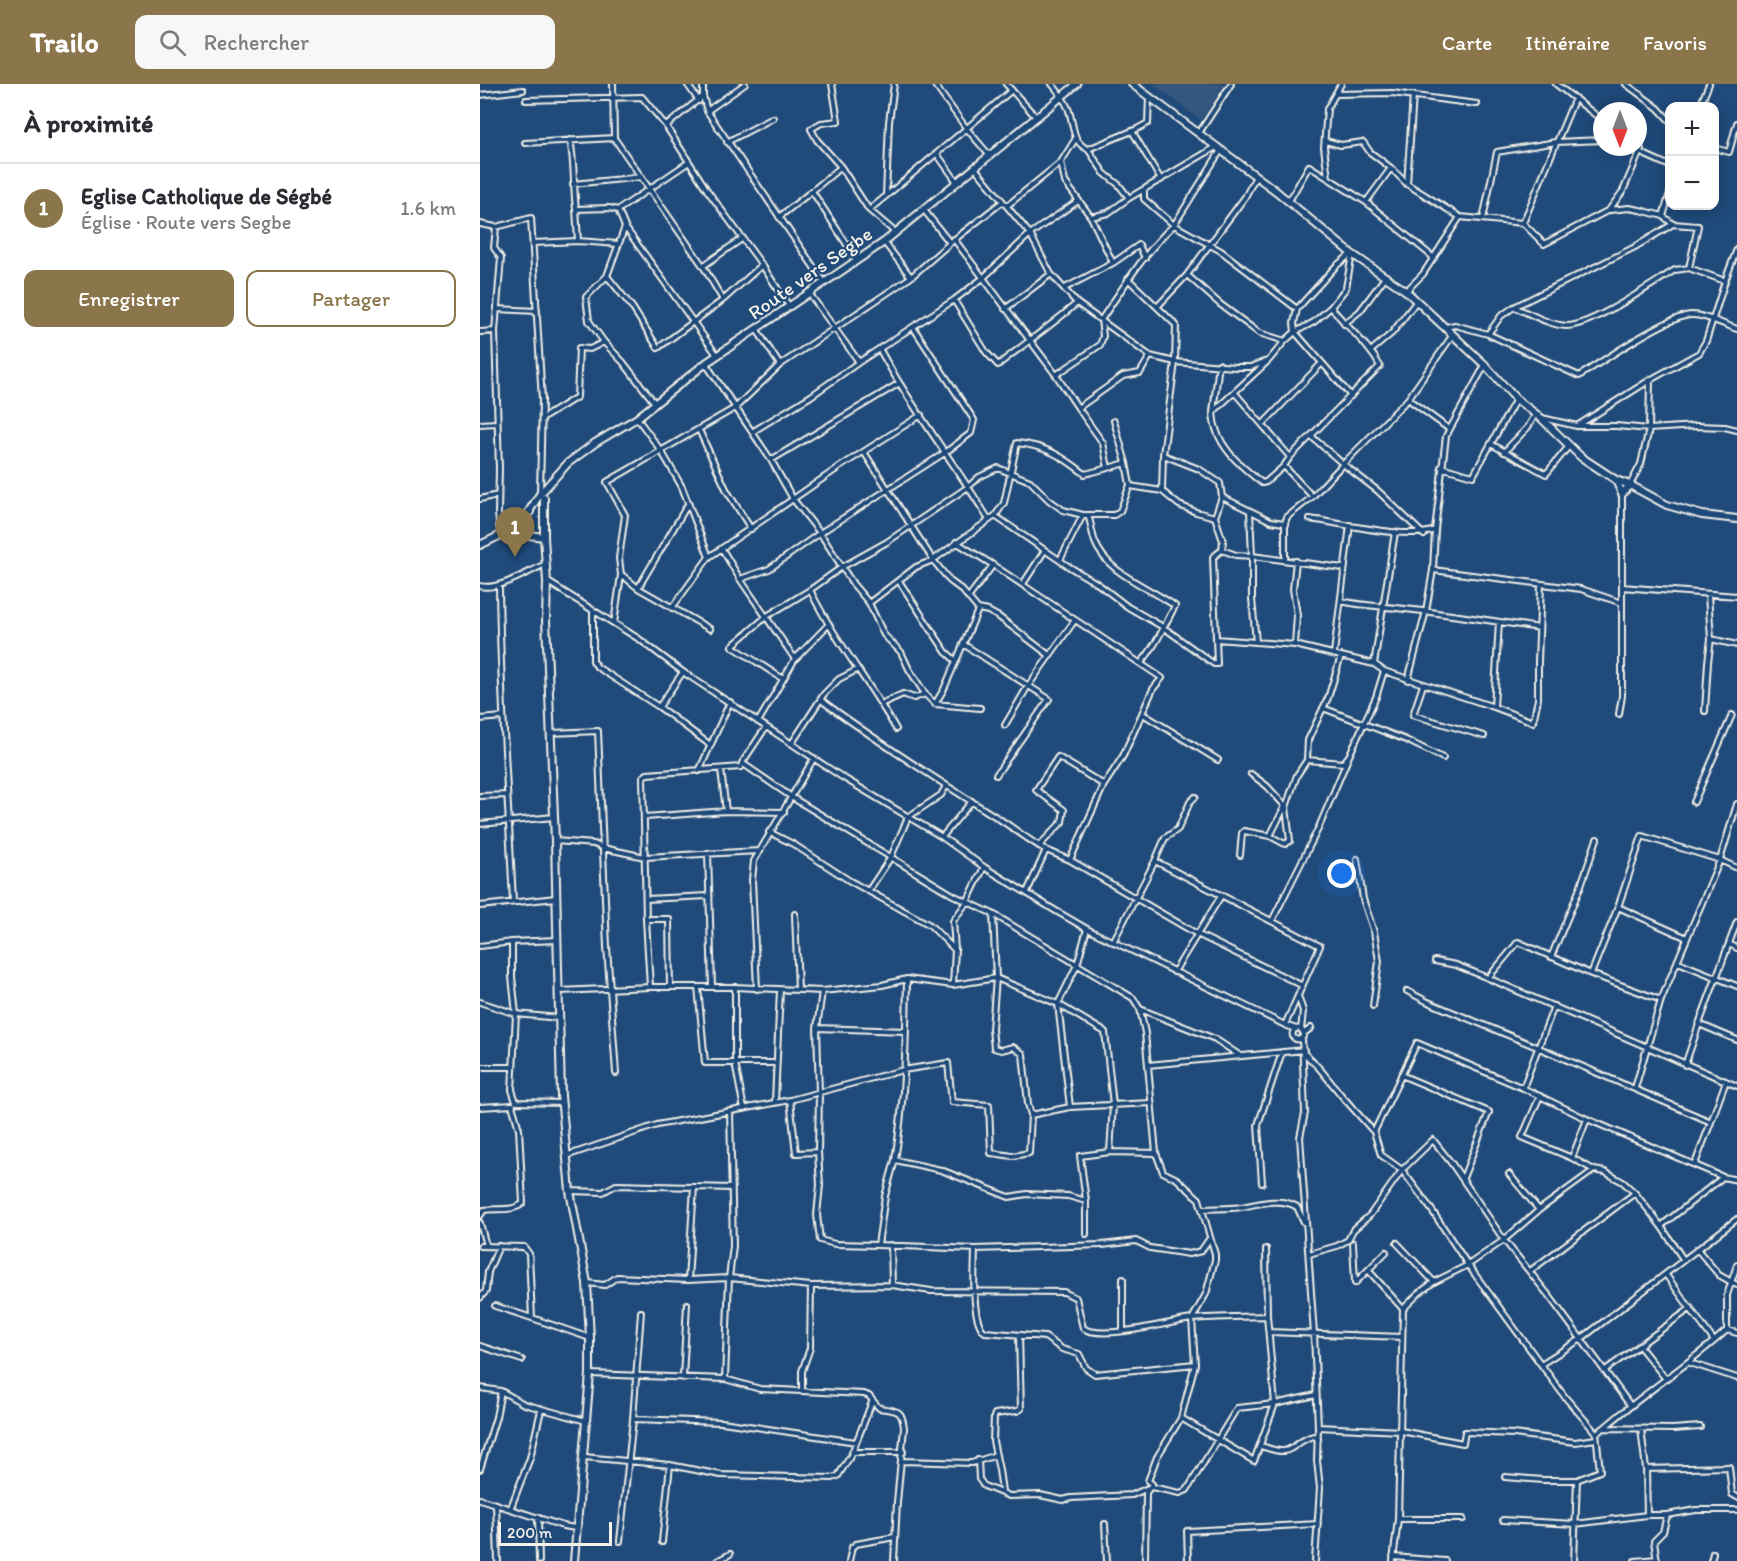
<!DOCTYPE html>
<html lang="fr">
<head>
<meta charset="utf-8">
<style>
  :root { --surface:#fff; --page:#f7f7f7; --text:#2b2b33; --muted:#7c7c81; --line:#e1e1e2; --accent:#8a764a }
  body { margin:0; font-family:Itim,sans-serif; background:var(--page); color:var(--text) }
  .controls { position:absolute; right:18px; top:18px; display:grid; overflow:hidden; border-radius:12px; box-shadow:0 3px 15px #0003 }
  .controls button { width:54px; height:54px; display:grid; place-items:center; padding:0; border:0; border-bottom:2px solid var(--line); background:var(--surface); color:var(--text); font:30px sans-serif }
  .compass { position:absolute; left:1113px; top:18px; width:54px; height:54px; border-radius:50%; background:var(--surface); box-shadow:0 3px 15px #0003; rotate:180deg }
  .scale { position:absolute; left:18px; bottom:15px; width:114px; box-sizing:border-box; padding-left:6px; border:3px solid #f4f1e8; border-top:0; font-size:16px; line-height:21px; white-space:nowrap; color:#f4f1e8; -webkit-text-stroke:4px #1f4a7a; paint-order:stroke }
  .you { position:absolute; left:862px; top:790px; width:21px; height:21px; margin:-15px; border:4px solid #fff; border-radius:50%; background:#1a73e8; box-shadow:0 0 0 9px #1a73e833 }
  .badge { display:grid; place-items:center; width:39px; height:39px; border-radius:50%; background:var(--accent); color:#fff; font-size:20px; font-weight:700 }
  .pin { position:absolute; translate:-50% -50px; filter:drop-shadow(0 2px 3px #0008) }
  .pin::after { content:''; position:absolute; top:32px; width:21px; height:18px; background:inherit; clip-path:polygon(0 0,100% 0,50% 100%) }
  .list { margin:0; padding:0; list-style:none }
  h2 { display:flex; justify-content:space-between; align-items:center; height:78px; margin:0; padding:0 24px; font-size:26px }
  h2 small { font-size:20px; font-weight:400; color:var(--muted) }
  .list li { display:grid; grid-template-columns:39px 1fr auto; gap:18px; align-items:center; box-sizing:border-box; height:90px; padding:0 24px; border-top:2px solid var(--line) }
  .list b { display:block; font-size:22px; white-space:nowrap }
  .list p { margin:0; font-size:20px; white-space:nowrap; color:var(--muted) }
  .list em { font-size:20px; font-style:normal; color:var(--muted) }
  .actions { display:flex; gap:12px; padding:18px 24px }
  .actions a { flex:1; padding:14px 0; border:2px solid var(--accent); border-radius:12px; text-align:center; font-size:21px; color:var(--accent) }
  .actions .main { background:var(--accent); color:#fff }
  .icon { flex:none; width:33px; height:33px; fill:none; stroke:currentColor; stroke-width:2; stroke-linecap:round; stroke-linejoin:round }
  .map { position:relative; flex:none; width:1257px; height:1477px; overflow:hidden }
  header { display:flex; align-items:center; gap:36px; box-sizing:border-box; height:84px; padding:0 30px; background:var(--accent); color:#fff }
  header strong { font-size:28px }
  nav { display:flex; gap:33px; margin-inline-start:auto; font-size:21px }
  .search { width:420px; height:54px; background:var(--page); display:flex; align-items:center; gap:15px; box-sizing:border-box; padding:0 21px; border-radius:12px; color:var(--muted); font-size:22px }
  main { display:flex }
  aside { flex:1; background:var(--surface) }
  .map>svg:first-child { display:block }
</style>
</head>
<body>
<header>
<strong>Trailo</strong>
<div class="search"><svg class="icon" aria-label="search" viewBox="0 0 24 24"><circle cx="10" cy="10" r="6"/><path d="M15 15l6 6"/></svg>Rechercher</div>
<nav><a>Carte</a><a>Itinéraire</a><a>Favoris</a></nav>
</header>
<main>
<aside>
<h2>À proximité<small></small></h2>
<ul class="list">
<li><span class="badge">1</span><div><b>Eglise Catholique de Ségbé</b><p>Église · Route vers Segbe</p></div><em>1.6 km</em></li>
</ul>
<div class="actions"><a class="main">Enregistrer</a><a>Partager</a></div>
</aside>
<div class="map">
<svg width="1257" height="1477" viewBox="0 0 1257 1477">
  <rect width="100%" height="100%" fill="#1f4a7a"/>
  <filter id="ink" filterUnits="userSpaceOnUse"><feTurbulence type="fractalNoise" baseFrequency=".0167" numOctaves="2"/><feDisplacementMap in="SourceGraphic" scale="12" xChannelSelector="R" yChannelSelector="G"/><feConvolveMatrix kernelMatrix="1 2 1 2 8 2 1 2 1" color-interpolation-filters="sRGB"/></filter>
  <g filter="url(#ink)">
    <path fill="#35577e" d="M673 0H745L721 36Z"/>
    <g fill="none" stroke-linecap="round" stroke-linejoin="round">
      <g stroke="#f4f1e8" stroke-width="8">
        <path id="street" d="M133 0 134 54 223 182 243 216
          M207 0 219 17
          M352 0 358 37 341 39 331 45 337 56 361 83 389 126 415 148
          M454 0 487 45 510 72
          M526 0 556 33
          M572 0C578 7 584 15 588 24 594 38 591 59 608 65L657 45 668 39 669 13
          M861 0 847 25 844 63 848 94 886 118 954 174
          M1076 0 1122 36
          M1146 0 1178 24 1190 37
          M856 10 912 9 997 20
          M0 11 43 6
          M223 12 227 27 265 0
          M46 16 162 13 186 42 227 106 282 181 309 222
          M1220 22 1229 0
          M227 27 344 198
          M186 42 223 12V0
          M652 47 681 96
          M719 49 751 0
          M90 56C95 79 93 102 96 125L129 124 138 126 209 78
          M845 57 861 61 883 58 890 68 911 84 927 100 980 133
          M247 58 293 34
          M45 59 134 54
          M1234 64 1249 68 1257 39
          M608 65 624 89 639 101 649 114 628 129 611 133
          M1159 68 1190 82
          M457 70 477 98
          M581 78 585 98 611 133 633 179
          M361 83 332 107 377 176
          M495 84 550 150 571 190 597 219 670 272 695 278 755 283H771L784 278
          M93 100 162 93
          M927 100 933 11
          M664 107V115L694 141 741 167 817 225
          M406 112 532 6
          M649 114 736 63
          M809 117 829 82 848 94
          M886 118 911 84
          M528 121 581 78 596 54
          M96 125 98 157
          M138 126 145 143 237 271
          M389 126 406 112 409 38 414 0
          M444 126 470 159
          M1130 126 1149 124 1160 126 1183 132 1193 140 1218 142 1209 184
          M1183 132 1190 109
          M299 133 332 107
          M1003 135 1017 68 1076 58 1122 56
          M1043 139 1095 14
          M0 140 16 143 51 134 62 316 60 410
          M16 143 14 164 21 174 15 247 19 385 18 429 20 450
          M145 143 127 192 152 223 178 264 243 216 282 181
          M474 155 576 291 598 324 643 292 660 289 670 272
          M404 158 431 193
          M53 159 98 157 138 160
          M223 182 263 154
          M707 191 740 220 779 249 805 257
          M648 195 696 241 695 278 683 371 719 385 740 399 742 413 735 433 743 457 742 466 756 471 772 472V515L776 558
          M585 204 633 179 659 161 665 174
          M926 207 943 190 980 133 1043 139 1064 160 1129 126 1143 107 1161 65 1158 62
          M329 209 379 278
          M474 216 506 268 518 281C544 260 572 241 597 219
          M677 223 707 191 765 113 775 94
          M1034 223C1051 230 1069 241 1087 242 1112 242 1172 200 1195 186L1209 184 1245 197
          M17 225 57 227
          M525 225 571 190
          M864 240 880 227 906 192
          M966 243 975 241 1008 250 1021 232 1034 223 1155 163 1193 140
          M277 246 300 281
          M0 248 15 247
          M1008 250 1099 292C1122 278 1189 230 1213 231 1225 231 1245 241 1257 245
          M124 258 143 278 174 318
          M400 266C432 325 474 378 509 436
          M892 266 912 249 936 218
          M226 280 291 376 313 415 340 449 373 500 389 519 404 551 421 568 429 585 445 610 455 620 500 624
          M576 291 620 261 623 252 621 236C642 205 666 166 694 141L741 66
          M755 309 810 373 804 382 786 398 782 399C759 381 734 360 733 328L789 276 805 257 815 248 834 238 851 223 866 204 872 170
          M871 312 815 248 814 239 817 225 856 182 871 170
          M928 315 969 345
          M598 324 623 359 628 384 646 379
          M733 328 739 280
          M63 334 97 313 99 264 110 265 124 258 109 237 106 213 127 192
          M157 334 182 368 202 403 229 473
          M1062 334 1097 342H1136L1169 345 1217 342 1245 343 1257 346
          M0 340 16 339
          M783 340 842 279
          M1097 342 1170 296 1219 269 1226 257 1245 197 1257 165
          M219 346 247 407 271 445
          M272 348 331 312 379 278 474 216 503 194 550 150 598 117
          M832 353 863 380 928 315 972 252
          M1011 360 1066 390 1089 362
          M384 368 453 476 470 497 482 506 498 525 508 527 519 533 569 571
          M1024 368 1048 343 1055 331
          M810 373 900 282C888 259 867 244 851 223
          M291 376 418 300
          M804 382 832 412
          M961 383 993 392 1036 315
          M1150 401 1161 380 1169 345 1170 296
          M650 402 682 407 699 421 716 428 735 433
          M682 407 683 372
          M742 413 791 437 804 439
          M0 415 18 411
          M770 427 772 472 863 484
          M608 431C611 439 612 450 615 458 628 491 670 503 695 522 684 542 676 562 661 579
          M515 432 588 482 618 500 648 523 683 543 734 580H737L736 555 815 561 894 580 904 587 1014 623 1053 638 1058 615V577L1061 501
          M830 435C860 439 929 456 955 446
          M476 458 513 481 488 514
          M242 465 260 495 315 575
          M805 475V439L807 433 832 413 863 380 898 407 944 451
          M580 476 603 431
          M513 481 682 594 673 605 643 672 624 701 590 776
          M953 486 1101 505 1142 519
          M142 491 158 504 230 545
          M260 495 289 485 340 449 466 368 491 349 494 336 433 243
          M419 497 466 568 475 576
          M68 498 159 555 203 588 362 693 462 753 504 783 576 827 607 845 805 941 816 945
          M543 500 565 466
          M19 501C20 606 28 712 33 818
          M0 502C18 507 49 487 66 480
          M1142 503 1257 512
          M158 504 208 420
          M330 506C354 555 389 598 416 645
          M861 517C882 522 904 522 925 525 970 530 1014 537 1059 544
          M389 519 436 483 453 476 515 432 524 419 537 359C566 362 582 372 605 390L628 384
          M192 524 229 473 358 384 441 331
          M113 527V577L117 583 179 623 229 660
          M134 539 141 491 139 474 145 431 127 398 255 324 300 281 431 193 470 159 522 118
          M736 555 733 473 742 466
          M1231 555 1257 561
          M483 560 569 615 516 691
          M815 561 817 531 813 505 816 477
          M854 569 870 441
          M894 580 915 448
          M303 595 252 562 287 532 330 506 362 483 407 458 488 403 499 393 518 384 550 397 569 416 583 426 603 431H634L640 427 650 401 646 379 634 337
          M928 596 946 527 953 486 955 446 966 352 1005 281
          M943 601 933 631 1004 652
          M341 616C396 657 454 694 513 731 531 742 548 756 566 766
          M401 620 423 610 434 614 445 610
          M455 620 464 605 498 526
          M179 623 203 588
          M1014 623 1019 538
          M843 624 926 656 963 674
          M1225 627 1228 578 1231 555 1228 511
          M663 630 738 676
          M1139 630 1142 612V410
          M0 635 23 633
          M278 638 315 575 348 541
          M525 641 548 602 595 536
          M71 649 118 647 127 863 136 989
          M312 659 344 610 359 595 377 586
          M827 676 863 679 869 672 896 613 904 587
          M262 679 313 714 473 811 513 830 653 914 660 925 735 955 759 971
          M241 686 246 727
          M219 687 250 618
          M771 690 787 702 806 723
          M0 712 27 711
          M1214 718 1252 631
          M165 733 246 727 304 728
          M0 740 74 733
          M289 748 313 760 370 797 450 841 475 866
          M790 752 805 722
          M462 753 492 717
          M75 757 114 760 123 764 165 773 279 767
          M559 762 582 738 584 726 556 706 578 673 624 701
          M228 769 232 903
          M760 771 762 749 764 747 790 752 805 760 810 757 806 723 817 691 827 676 828 656 848 614 861 572
          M877 775 883 815 894 848 899 877 893 922
          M675 777 840 862 805 941
          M389 806 411 773 428 733 461 711 466 702
          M547 808 566 766 590 776 717 850 821 901
          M166 815 228 812
          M0 822 76 814
          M1138 823 1207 854
          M315 830 318 906
          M166 835H189L190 903
          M792 837 839 743 869 672
          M32 858V893L36 930 32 1006 36 1018 82 1019
          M633 858 675 777 685 754 698 745 710 718 715 713
          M1249 860 1257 864
          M0 862 32 858 77 856
          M1071 873 1100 804 1117 755
          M955 877 976 881 1008 894 1257 1002
          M1198 878 1257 902
          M694 888 741 812
          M1111 890 1138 823 1162 752 1240 776 1257 784
          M1008 894 1038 858 1111 890 1181 916
          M473 901 475 866 473 837 487 818 504 783
          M170 903 166 835 163 693 167 690 261 683 262 679 286 643
          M218 903 225 979H296
          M255 903V979L264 1025
          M277 905 272 796 274 777 334 674
          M79 907 170 903H255L342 907 402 901 427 895 473 901 516 894 578 920 625 948 633 1021 630 1068
          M342 907 337 944 426 947
          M927 907 948 918 1057 963 1231 1038 1215 1080
          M818 912 823 927 821 946
          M0 918 36 930 79 934
          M660 925 665 949 676 1069
          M1219 940 1257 838
          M337 944 339 1009 338 1068 340 1101 337 1131 340 1156 355 1160 398 1161 405 1112 415 1076 461 1086 529 1113 547 1110 588 1112 606 1117
          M812.5 950a5.5 5.5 0 1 1 11 0a5.5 5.5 0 1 1-11 0Z
          M823 950 831 944
          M822 953 825 1029 820 1053 834 1250 838 1343 837 1377 840 1404 835 1477
          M824 969 840 985 862 1012 894 1048 901 1071 922 1086 951 1125 988 1181 1085 1313 1116 1349 1120 1387 1097 1396 1094 1477
          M668 981 824 966
          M1205 981 1219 940 1257 956
          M0 983H33
          M921 991 1009 1028 983 1094
          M1043 1004 1074 922
          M1155 1004 1181 916 1240 776 1257 720
          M1060 1012 1042 1053 1092 1074 1114 1086 1125 1088 1143 1098 1155 1109 1181 1142 1203 1175
          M310 1016 316 1069 338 1068
          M295 1017 300 906
          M0 1023 33 1021
          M590 1023 671 1019
          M551 1031 590 1023 578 920 597 881 607 845
          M1231 1038 1246 997
          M894 1048 937 959 1043 1004 1107 1035 1243 1093 1257 1096
          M86 1072 177 1041 310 1016 423 986 468 979 472 1018 509 1021 511 1069 533 1072 549 1069 551 1031 548 1020 543 970 533 963 521 966 514 964 512 945 516 894 513 830
          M1092 1074 1107 1035
          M415 1076C425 1017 426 955 427 895
          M1029 1090 1059 1126
          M782 1099 778 1041 802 968
          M90 1107 123 1108 136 1101 252 1104
          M722 1125C735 1124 749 1125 761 1123 778 1120 801 1113 817 1123L824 1138
          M0 1132 4 1126C16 1124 34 1128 43 1119L39 1045 32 1021
          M0 1139 6 1162
          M1181 1142 1243 1093
          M606 1150V1117L600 1072 630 1068 676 1069 683 1088 697 1095 719 1115 735 1170V1176L726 1210 712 1235 715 1280 701 1334 677 1373 668 1397 672 1400 666 1409 665 1477
          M873 1159 875 1198
          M917 1159 954 1198
          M398 1161 495 1165 622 1161 656 1157 670 1164 709 1170 721 1167 730 1154
          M411 1161 412 1201
          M0 1162 44 1163 49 1170 52 1234 110 1254
          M495 1165C495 1183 490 1237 505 1248L565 1253 582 1265 599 1270 606 1284 615 1290 715 1280
          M1217 1165 1239 1191 1257 1201
          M829 1170 857 1162 868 1156 873 1146 890 1131 922 1086 953 1056 972 1080 1024 1156 1070 1213 1150 1321
          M889 1187 923 1225
          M1050 1187 1155 1109
          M1186 1191 1234 1257
          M643 1195V1247
          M208 1196 214 1103
          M107 1199 125 1201 137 1193 208 1196 249 1194 331 1202 412 1201 451 1207 584 1208 596 1214 603 1244C621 1257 690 1238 712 1235 737 1233 762 1233 787 1232
          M875 1199 906 1168
          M0 1214 6 1207 8 1188 19 1162
          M15 1222 52 1234
          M1247 1246V1211L1257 1181
          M789 1248 922 1253
          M0 1262 42 1276
          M1160 1263 1186 1295
          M1210 1279 1257 1294
          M1061 1280 1101 1255 1257 1135
          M1124 1287 1211 1224
          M110 1290 245 1295 280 1305 384 1310 389 1312 399 1324C416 1327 422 1324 424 1344L417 1418 414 1477
          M203 1294 207 1220
          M245 1295 249 1194 253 1162 250 1027
          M0 1304 21 1307 44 1320 106 1337
          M322 1307V1287L330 1264 331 1202
          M701 1334 774 1377 795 1320 787 1232 786 1165
          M153 1335 242 1338 376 1358
          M838 1343 921 1347 983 1359 985 1348 1034 1350 1095 1358 1116 1355
          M1124 1344C1164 1309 1208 1281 1247 1246L1257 1249
          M1161 1345 1166 1385 1167 1431H1187L1216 1426H1257
          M1116 1349 1124 1344 1193 1345 1220 1343
          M781 1362C788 1364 797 1368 804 1367 814 1366 819 1355 834 1352L838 1355
          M372 1369 392 1318
          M104 1373 190 1381 241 1391 352 1394 358 1392 373 1368H423
          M498 1376 499 1395 504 1402 529 1412 560 1411 583 1416 591 1414 652 1411 668 1404
          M422 1377 492 1379 516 1371
          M0 1385 16 1333 21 1307
          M1166 1385 1249 1383 1252 1410 1257 1413
          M1025 1393 1063 1396H1097
          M671 1403 700 1409 707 1406 757 1324 795 1320 836 1311
          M522 1407 519 1386 513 1357 514 1333 515 1330 537 1327 541 1325 539 1252
          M0 1415 83 1442 96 1444
          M16 1420 18 1477
          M31 1423 50 1374 61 1326
          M58 1433 59 1477
          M918 1435H983
          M1023 1436 1095 1440 1167 1431
          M625 1440 627 1477
          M140 1457 153 1335 161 1228
          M182 1458 190 1381
          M913 1473 965 1477
          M237 1477 250 1470
          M369 1477 372 1463 376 1460 415 1453
          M708 1477 707 1447 838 1440
          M913 1477 918 1435 923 1225 939 1209 954 1198 988 1181 1024 1156 1059 1126 1114 1086
          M1155 1477 1177 1475
          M1177 1477 1174 1457 1183 1448 1187 1431
          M1231 1477 1233 1469"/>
      </g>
      <g stroke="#f4f1e8" stroke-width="10">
        <path id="secondary" d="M652 0 796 107 872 170 926 207 1005 281 1036 315 1061 334 1101 373 1136 396 1150 401 1142 410 1136 396
          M1150 401 1187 421 1222 431 1257 435
          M64 414V453L67 498 66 535 75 757 81 1012 90 1107 107 1199 110 1254V1290L94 1477
          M48 429 60 410 88 379 115 359 157 334 226 279 404 158 597 0
          M26 448 64 453
          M0 461 21 451 50 428"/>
      </g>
      <use href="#street" stroke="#1f4a7a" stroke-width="4"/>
      <use href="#secondary" stroke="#1f4a7a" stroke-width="6"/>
    </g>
  </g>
  <g text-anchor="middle" stroke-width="4.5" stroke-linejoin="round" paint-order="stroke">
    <g font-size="20" fill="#f4f1e8" stroke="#1f4a7a">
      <text transform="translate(330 189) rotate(-35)" y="7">Route vers Segbe</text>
    </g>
  </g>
</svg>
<div class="controls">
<button>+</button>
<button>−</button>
</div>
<svg class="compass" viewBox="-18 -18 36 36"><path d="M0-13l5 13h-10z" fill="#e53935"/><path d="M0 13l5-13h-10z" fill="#7c7c81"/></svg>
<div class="scale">200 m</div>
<div class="you"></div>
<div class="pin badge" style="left:35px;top:473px">1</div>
</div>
</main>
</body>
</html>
